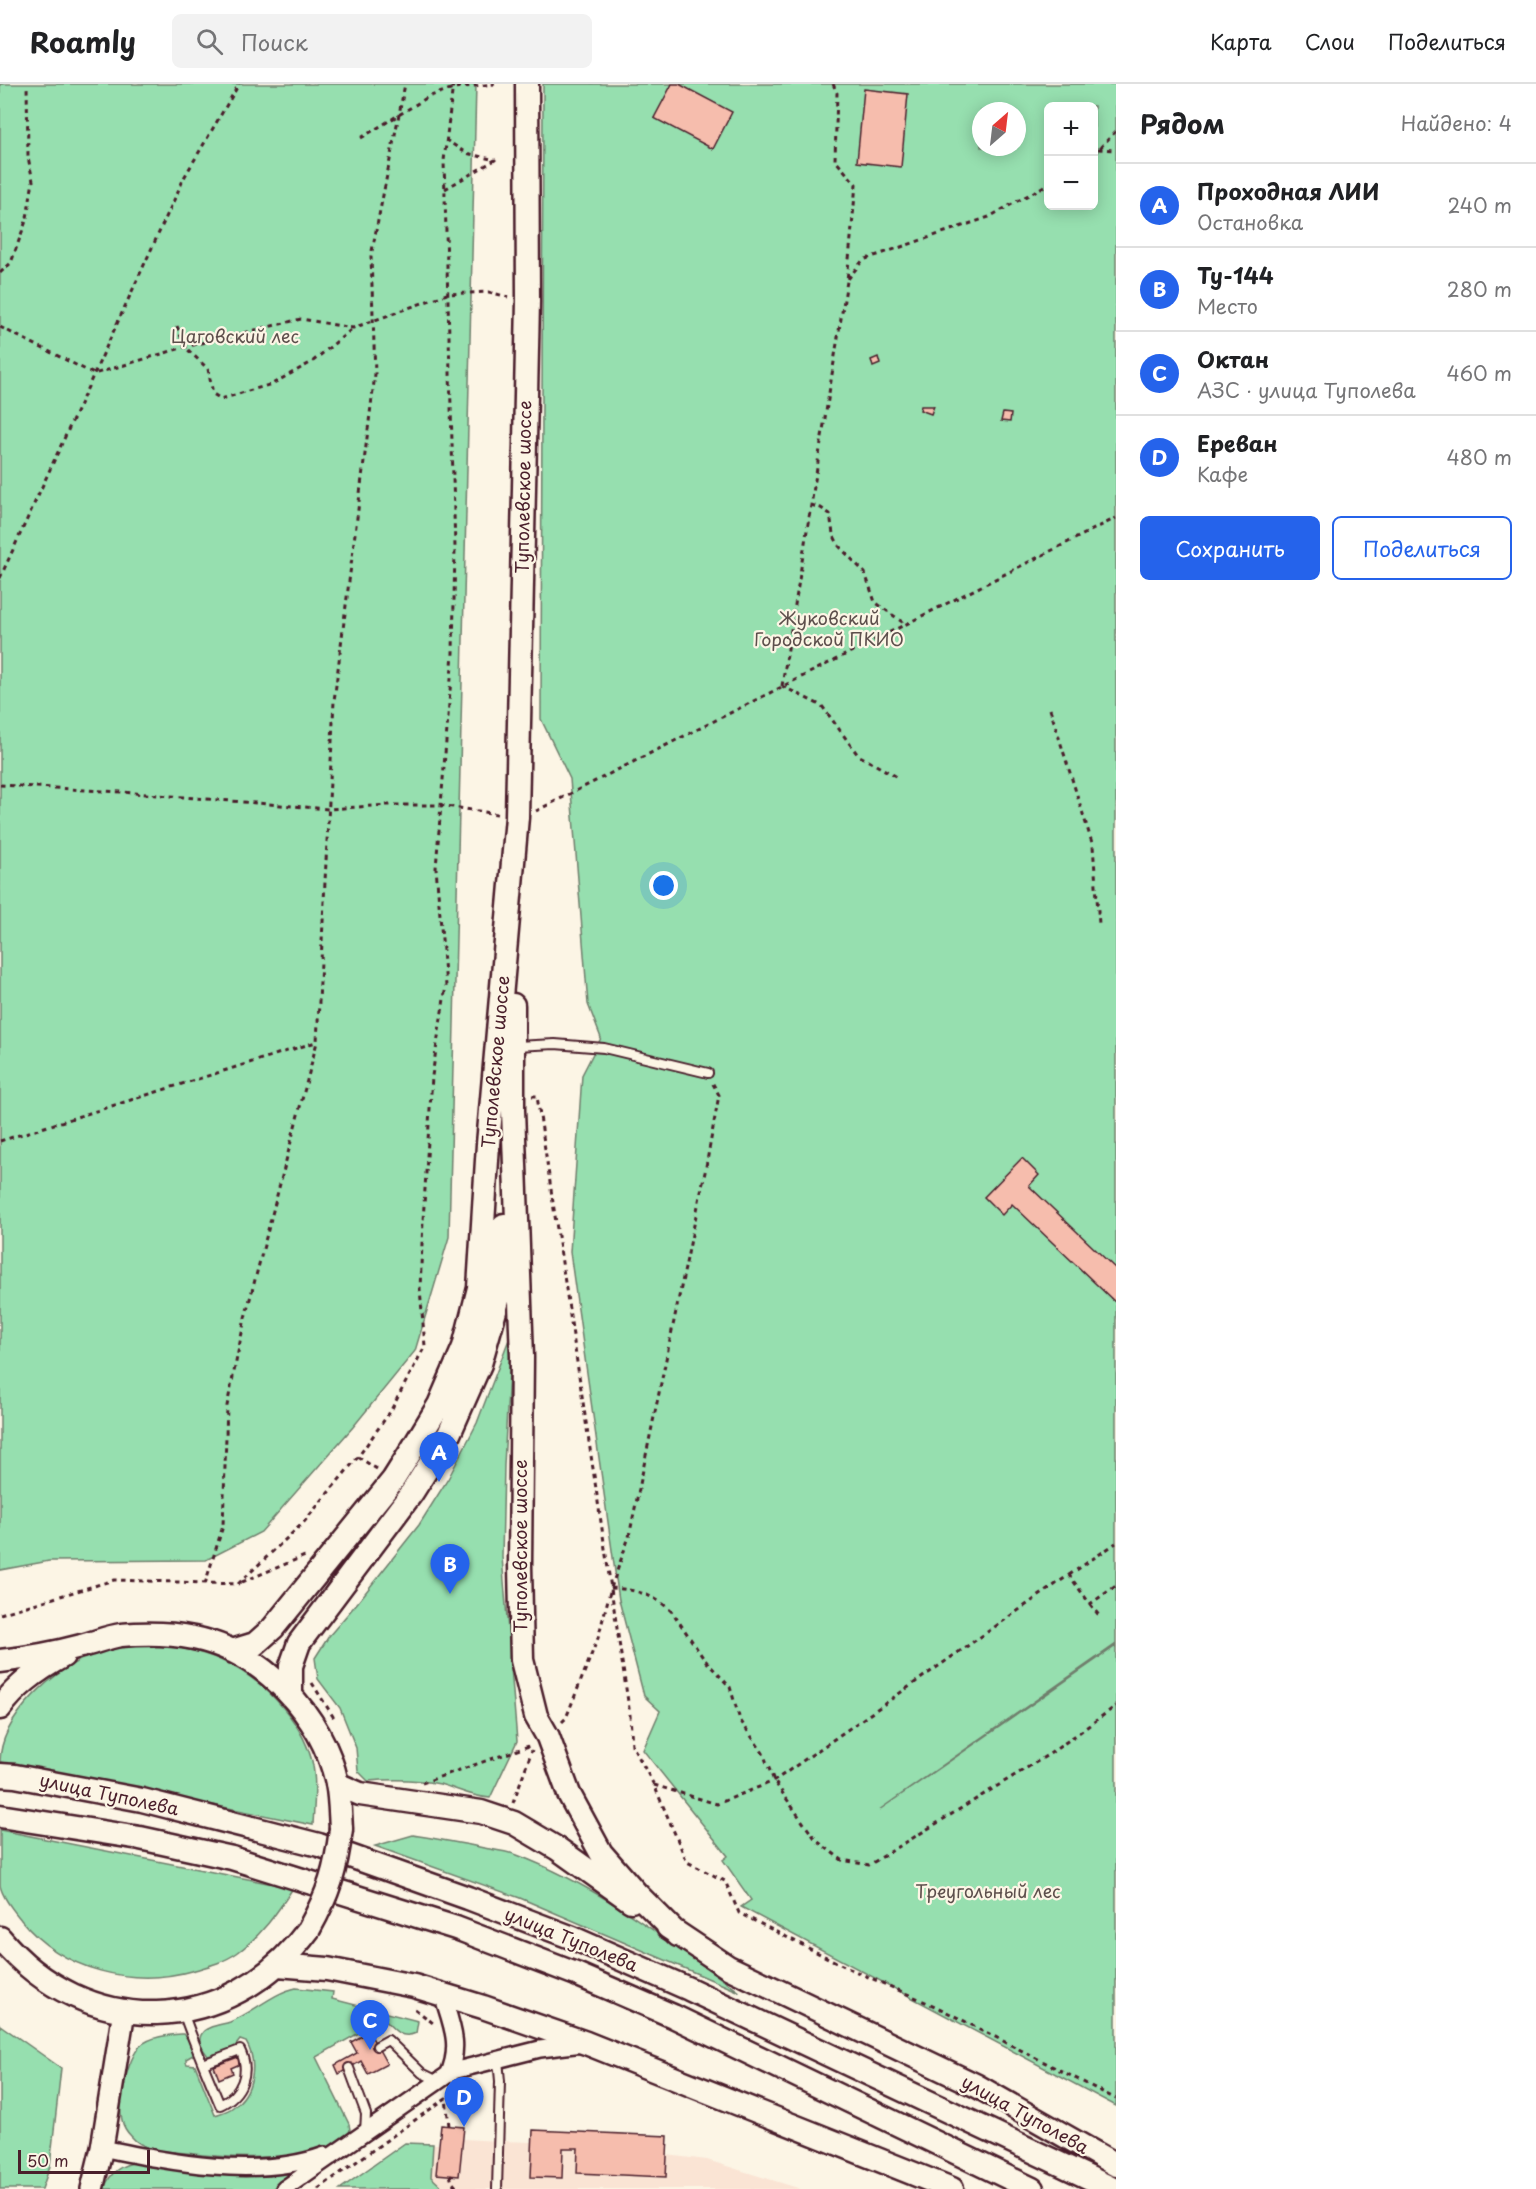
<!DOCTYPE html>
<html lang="ru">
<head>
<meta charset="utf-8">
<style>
  :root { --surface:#fff; --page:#f2f2f2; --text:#202124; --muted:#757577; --line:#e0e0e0; --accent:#2563eb }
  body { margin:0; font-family:"Playpen Sans",sans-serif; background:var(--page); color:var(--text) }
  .controls { position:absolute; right:18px; top:18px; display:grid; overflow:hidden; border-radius:9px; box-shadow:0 3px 15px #0003 }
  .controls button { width:54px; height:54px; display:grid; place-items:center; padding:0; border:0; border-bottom:2px solid var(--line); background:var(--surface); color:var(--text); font:30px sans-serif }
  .compass { position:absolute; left:972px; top:18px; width:54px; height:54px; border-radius:50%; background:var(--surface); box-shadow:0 3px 15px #0003; rotate:28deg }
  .scale { position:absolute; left:18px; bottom:15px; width:132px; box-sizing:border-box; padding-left:6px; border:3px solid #4a1f2b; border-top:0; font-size:16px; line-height:21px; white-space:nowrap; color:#4a1f2b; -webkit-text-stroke:4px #fcf5e5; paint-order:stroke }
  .you { position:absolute; left:664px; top:802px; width:21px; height:21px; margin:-15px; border:4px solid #fff; border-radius:50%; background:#1a73e8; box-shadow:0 0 0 9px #1a73e833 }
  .badge { display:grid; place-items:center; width:39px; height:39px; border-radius:50%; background:var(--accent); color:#fff; font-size:20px; font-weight:700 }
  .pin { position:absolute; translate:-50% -50px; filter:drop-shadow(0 2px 3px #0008) }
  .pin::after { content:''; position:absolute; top:32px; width:21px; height:18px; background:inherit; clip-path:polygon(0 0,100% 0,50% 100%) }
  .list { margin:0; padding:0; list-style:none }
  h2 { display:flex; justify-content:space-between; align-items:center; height:78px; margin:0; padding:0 24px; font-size:26px }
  h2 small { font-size:20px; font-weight:400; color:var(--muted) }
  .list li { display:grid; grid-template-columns:39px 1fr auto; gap:18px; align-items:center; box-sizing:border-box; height:84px; padding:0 24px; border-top:2px solid var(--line) }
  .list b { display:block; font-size:22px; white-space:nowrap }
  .list p { margin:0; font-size:20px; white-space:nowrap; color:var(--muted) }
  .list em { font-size:20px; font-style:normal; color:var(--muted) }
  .actions { display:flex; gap:12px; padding:18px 24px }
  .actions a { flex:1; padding:14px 0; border:2px solid var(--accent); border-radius:9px; text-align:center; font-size:21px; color:var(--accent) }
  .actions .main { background:var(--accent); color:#fff }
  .icon { flex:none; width:33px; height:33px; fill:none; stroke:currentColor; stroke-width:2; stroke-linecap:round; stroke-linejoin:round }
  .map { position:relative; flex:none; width:1116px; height:2105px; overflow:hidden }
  header { display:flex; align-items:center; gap:36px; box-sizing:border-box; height:84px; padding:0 30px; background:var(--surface); border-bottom:2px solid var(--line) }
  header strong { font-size:28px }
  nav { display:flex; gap:33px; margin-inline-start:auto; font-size:21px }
  .search { width:420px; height:54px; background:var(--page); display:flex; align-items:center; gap:15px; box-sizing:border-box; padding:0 21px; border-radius:9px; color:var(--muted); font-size:22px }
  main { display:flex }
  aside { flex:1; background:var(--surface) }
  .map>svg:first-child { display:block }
</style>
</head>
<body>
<header>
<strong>Roamly</strong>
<div class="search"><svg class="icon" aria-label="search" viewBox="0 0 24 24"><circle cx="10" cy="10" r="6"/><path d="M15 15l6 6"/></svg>Поиск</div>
<nav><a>Карта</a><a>Слои</a><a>Поделиться</a></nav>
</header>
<main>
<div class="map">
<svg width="1116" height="2105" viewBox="0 0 1116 2105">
  <rect width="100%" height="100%" fill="#fcf5e5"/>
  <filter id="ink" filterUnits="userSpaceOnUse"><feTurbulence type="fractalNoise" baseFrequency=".0167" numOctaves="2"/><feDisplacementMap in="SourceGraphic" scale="12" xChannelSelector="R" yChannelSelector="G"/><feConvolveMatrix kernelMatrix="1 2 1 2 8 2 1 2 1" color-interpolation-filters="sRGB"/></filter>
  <g filter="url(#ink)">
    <path fill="#fae4d4" d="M441 2041 464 2043 463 2055 498 2057 532 2058 533 2046 668 2052 667 2071 707 2076 801 2105H340L405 2059 439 2060Z"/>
    <path fill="#96dfaf" stroke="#707f6d" stroke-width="1.5" fill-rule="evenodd" d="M0 0H476L449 1153 415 1267 353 1343 261 1448 206 1476 49 1477 0 1486Z
      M543 0H1116V1560L879 1726 1116 1562V2022L741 1823 751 1816 723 1776 728 1772 643 1666 660 1627 644 1612 619 1516 570 1168 582 991 601 954 588 920 570 695 541 635ZM1048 22H1094V122H1048ZM981 27H1017V63H981Z
      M511 1250 504 1381 502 1473 517 1657 490 1714C472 1713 457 1705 440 1700 417 1695 391 1695 368 1697L358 1687 356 1664 340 1624 318 1595 315 1574 329 1552 358 1518 419 1441 448 1395 477 1339Z
      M160 1560C180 1564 199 1567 218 1575 260 1592 300 1633 312 1677 317 1698 314 1720 313 1741L0 1678C0 1633 56 1583 96 1569 116 1562 139 1562 160 1560Z
      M0 1746 293 1804C277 1829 261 1852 237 1869 224 1878 209 1882 195 1886 133 1904 62 1887 21 1836 14 1827 2 1813 0 1801 0 1786 0 1762 0 1746Z
      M413 1751C439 1755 464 1760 490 1765 499 1767 509 1768 517 1771 599 1802 670 1858 740 1908L520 1814 375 1762Z
      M296 1904 333 1908 332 1915 418 1937 416 1949C401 1956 393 1945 384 1935L316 1973 349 2040 350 2046 347 2053C309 2079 230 2075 186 2069 167 2067 144 2068 131 2052 127 2048 123 2041 122 2036 117 2019 128 1975 140 1962 151 1952 169 1951 183 1950 189 1956 194 1962 193 1971L186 1975V1978L187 1980 195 1981 215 2031C221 2029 229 2027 233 2023 254 2009 258 1978 246 1958L240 1956 233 1965 208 1972C204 1966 197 1960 201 1951 205 1942 221 1941 230 1938 253 1929 272 1909 296 1904Z
      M0 1941 61 1984 50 2082 42 2105H0Z
      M405 2059 433 2060 431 2093 444 2105H340Z
      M139 2078 308 2082 274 2105H104C110 2088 121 2080 139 2078Z"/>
    <path fill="#f6bdad" stroke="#4a1f2b" stroke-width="1.5" d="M672 0H679L732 28 713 65 654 34Z
      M864 5 908 10 901 83 857 78Z
      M878 273 880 280 873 283 871 276Z
      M921 322H934L931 330 920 326Z
      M1003 329 1011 330 1010 338 1001 337Z
      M1022 1074 1039 1091 1029 1102 1116 1185V1219L1012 1120 1002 1131 984 1113Z
      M369 1948 387 1980 368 1990 361 1977 339 1990 335 1981 357 1969 351 1958Z
      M238 1973 240 1980 231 1984 233 1989 219 1995 214 1982Z
      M441 2041 464 2043 459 2092 436 2090Z
      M533 2046 668 2052 666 2093 577 2089 578 2064H563L562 2094 531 2093Z"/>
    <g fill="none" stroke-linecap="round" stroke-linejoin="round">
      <g stroke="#4a1f2b" stroke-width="12">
        <path id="lane" d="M516 962 555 960 604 964 708 989
          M183 1928C194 1960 207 1990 220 2021 242 2011 251 1988 240 1966L203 1980
          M377 1962 388 1956 422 1989 438 1997
          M349 1984 366 2030 365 2048
          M497 2105 500 1997 498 1976"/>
      </g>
      <g stroke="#4a1f2b" stroke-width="20">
        <path id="street" d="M442 1910C451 1940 462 1961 448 1991
          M102 2064C170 2078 257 2096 325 2071
          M284 2105 453 1987 540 1965 583 1960"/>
      </g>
      <g stroke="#4a1f2b" stroke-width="26">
        <path id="secondary" d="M92 2105 102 2064 124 1927"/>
      </g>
      <g stroke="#4a1f2b" stroke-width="27">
        <path id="primary" d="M513 921V1026L522 1273 520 1481 522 1576 536 1632 548 1653 569 1710 601 1769 636 1809 678 1851
          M232 1567 255 1560 273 1544 393 1396 410 1369 439 1321 464 1263 479 1204 488 1060 517 733 528 217 527 0
          M0 1577C27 1574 55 1569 81 1562 94 1559 107 1553 121 1551 145 1549 169 1549 194 1554 263 1568 322 1631 337 1699 340 1714 340 1730 341 1745
          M291 1610V1582L299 1559 411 1410 449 1350 480 1280 500 1209 504 1141
          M0 1624C16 1602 39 1585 63 1572
          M0 1691 15 1692 142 1716 319 1761 468 1814 573 1854 689 1905 1113 2105
          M337 1700 360 1710 481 1728 514 1739 558 1765 631 1817
          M0 1732 140 1754 232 1774 456 1844 576 1890 673 1932 1032 2105
          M668 1843 728 1883 977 2002 1116 2081
          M0 1854C86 1957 229 1954 309 1845
          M278 1881 327 1885 414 1902 483 1923 586 1959 952 2105"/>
      </g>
      <path stroke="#4a1f2b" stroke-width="3" stroke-dasharray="4.5 4.5" stroke-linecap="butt" d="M361 54 428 13 453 4 495 0
        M1098 65 1116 66
        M1094 70 1116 47
        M445 105 495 76 466 69 446 56
        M0 189 11 179 27 134 33 97 28 73 27 0
        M848 195 863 176 989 133 1048 100
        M177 242 185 263 208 285 213 310 221 315 272 300 312 278 353 244
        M0 243 94 290 185 263 301 235 353 244 447 210 489 208 508 213
        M811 421 821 424 830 430 833 450 839 462 865 489 875 518 905 540
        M0 494 185 92 239 0
        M782 602 847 197 856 100 835 76 837 9 833 0
        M782 602 822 622 858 671 899 694
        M1050 625 1093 762 1099 840
        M0 701 122 708 329 725 387 721H440L497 730
        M536 727 1116 434
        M532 1012H537L630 1631 632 1661 654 1701 687 1778 725 1797 739 1829 850 1885 937 1923 1116 2015
        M0 1057 316 958
        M358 1373 377 1385
        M1069 1491 1116 1459
        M242 1498 305 1472
        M205 1500 223 1442 227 1322 245 1234 317 958 334 617 375 290 371 172 405 0
        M611 1504C635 1505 656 1511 673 1529L704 1575 730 1603 740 1636 763 1669 774 1697 805 1741 817 1757 842 1776 869 1781 1051 1669 1116 1622
        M1090 1520 1101 1534
        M0 1530 114 1496 238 1500 304 1438 358 1373 390 1328 425 1262 420 1205 423 1137 432 992 446 902 436 784 453 569 455 464 444 77 453 0
        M312 1599 334 1634
        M562 1638 566 1634 598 1554 611 1504 629 1453 705 1088 719 1011 712 998
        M422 1699 529 1662
        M654 1701 717 1720 774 1697 1069 1491 1090 1520 1116 1502
        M513 1719 532 1666
        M415 1925 433 1939
        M450 2091 452 2098 458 2105
        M318 2105 446 2014 449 2042"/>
      <use href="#lane" stroke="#fcf5e5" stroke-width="8"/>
      <use href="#street" stroke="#fcf5e5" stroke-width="15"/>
      <use href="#secondary" stroke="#fcf5e5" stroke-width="21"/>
      <use href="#primary" stroke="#fcf5e5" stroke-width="22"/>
      <g stroke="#4a1f2b" stroke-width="27" stroke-linecap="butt">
        <path id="primary-bridge" d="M309 1845C329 1809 336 1786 341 1745"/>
      </g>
      <use href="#primary-bridge" stroke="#fcf5e5" stroke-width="22"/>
    </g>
  </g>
  <g text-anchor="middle" stroke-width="4.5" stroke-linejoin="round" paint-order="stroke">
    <g font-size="18" fill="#5d4f4c" stroke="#fcf5e5">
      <text x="235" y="259">Цаговский лес</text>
      <text x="829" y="541">Жуковский<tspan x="829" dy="21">Городской ПКИО</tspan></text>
      <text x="988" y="1814">Треугольный лес</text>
    </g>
    <g font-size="18" fill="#4a1f2b" stroke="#fcf5e5">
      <text transform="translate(524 403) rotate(-89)" y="6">Туполевское шоссе</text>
      <text transform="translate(496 978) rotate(-85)" y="6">Туполевское шоссе</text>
      <text transform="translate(521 1462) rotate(-90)" y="6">Туполевское шоссе</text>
      <text transform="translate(109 1711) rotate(12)" y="6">улица Туполева</text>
      <text transform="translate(571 1856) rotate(22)" y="6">улица Туполева</text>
      <text transform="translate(1025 2031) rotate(29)" y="6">улица Туполева</text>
    </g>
  </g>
</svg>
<div class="controls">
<button>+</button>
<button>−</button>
</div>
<svg class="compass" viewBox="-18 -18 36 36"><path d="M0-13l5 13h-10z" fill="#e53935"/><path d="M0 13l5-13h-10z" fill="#757577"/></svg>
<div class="scale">50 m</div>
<div class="you"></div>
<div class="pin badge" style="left:439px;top:1398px">A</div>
<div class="pin badge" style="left:450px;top:1510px">B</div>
<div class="pin badge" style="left:370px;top:1966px">C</div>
<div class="pin badge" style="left:464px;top:2043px">D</div>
</div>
<aside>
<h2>Рядом<small>Найдено: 4</small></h2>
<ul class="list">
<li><span class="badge">A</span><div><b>Проходная ЛИИ</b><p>Остановка</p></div><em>240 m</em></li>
<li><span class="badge">B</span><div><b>Ty-144</b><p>Место</p></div><em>280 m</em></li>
<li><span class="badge">C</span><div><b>Октан</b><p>АЗС · улица Туполева</p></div><em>460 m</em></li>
<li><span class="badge">D</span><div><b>Ереван</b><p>Кафе</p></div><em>480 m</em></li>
</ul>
<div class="actions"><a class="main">Сохранить</a><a>Поделиться</a></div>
</aside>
</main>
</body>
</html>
